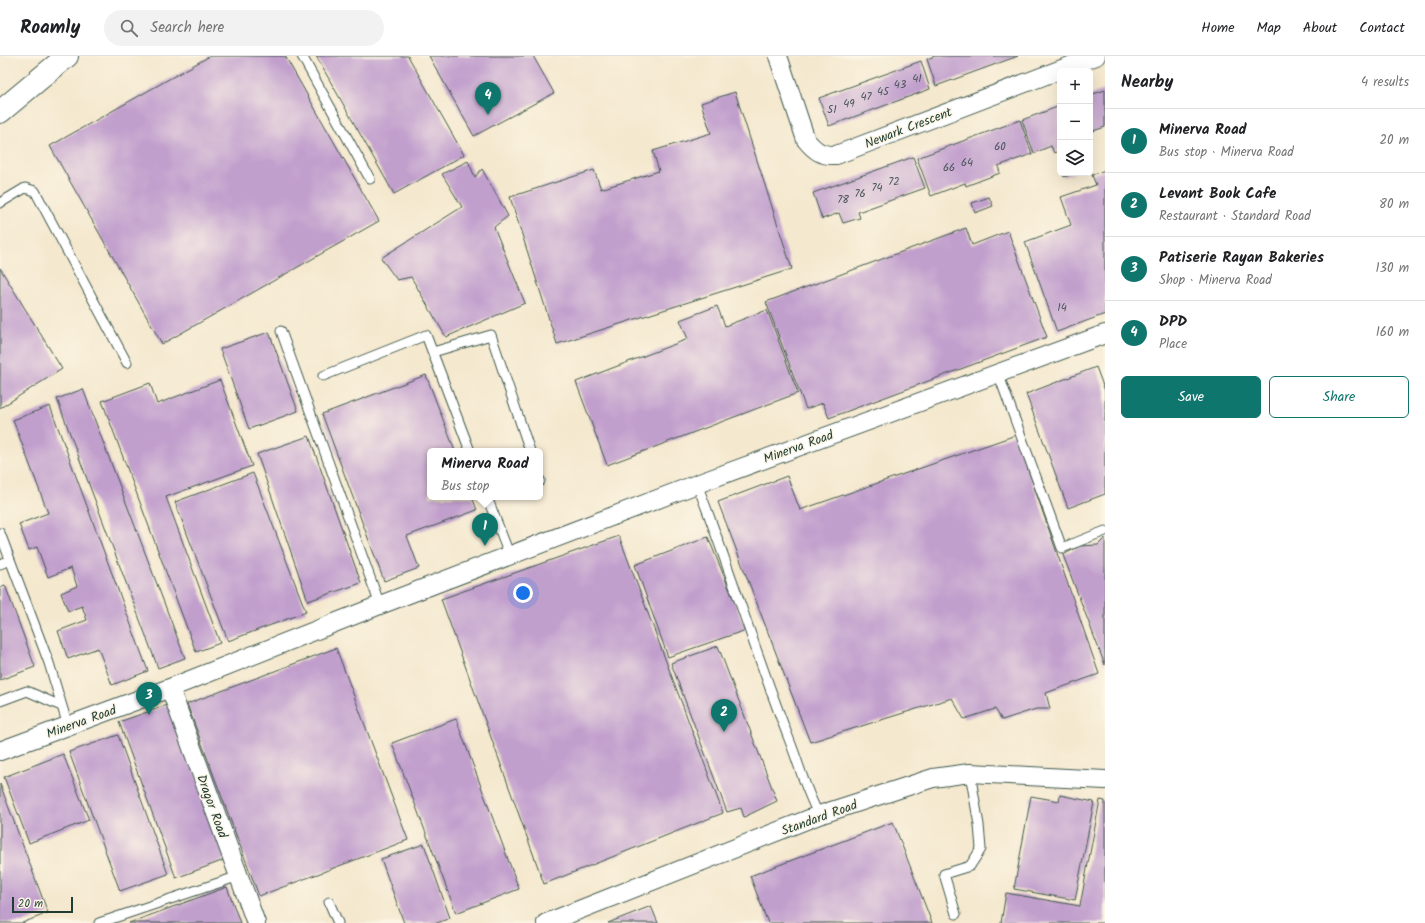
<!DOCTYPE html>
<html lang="en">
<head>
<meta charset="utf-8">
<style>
  :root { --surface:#fff; --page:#f2f2f2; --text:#202124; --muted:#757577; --line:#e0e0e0; --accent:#0f766e }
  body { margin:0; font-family:Kalam,sans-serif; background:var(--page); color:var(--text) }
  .controls { position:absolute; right:12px; top:12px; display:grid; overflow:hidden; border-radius:6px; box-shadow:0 4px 16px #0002 }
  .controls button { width:36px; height:36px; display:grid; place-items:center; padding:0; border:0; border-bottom:1px solid var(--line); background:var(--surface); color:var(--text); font:20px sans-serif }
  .scale { position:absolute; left:12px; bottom:10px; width:61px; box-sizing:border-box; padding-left:4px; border:2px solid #1f3d34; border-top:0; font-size:11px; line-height:14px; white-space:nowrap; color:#1f3d34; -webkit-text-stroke:3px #fcf5e5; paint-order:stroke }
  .you { position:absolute; left:523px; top:537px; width:14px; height:14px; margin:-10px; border:3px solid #fff; border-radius:50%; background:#1a73e8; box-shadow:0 0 0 6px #1a73e833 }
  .badge { display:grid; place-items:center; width:26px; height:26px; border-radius:50%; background:var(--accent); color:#fff; font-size:13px; font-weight:700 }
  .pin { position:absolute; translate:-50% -33px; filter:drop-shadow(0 1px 2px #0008) }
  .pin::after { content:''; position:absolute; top:21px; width:14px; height:12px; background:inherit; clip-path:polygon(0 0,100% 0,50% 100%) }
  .popup { position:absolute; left:427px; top:392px; width:116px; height:52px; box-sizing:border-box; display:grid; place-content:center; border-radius:6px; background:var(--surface); filter:drop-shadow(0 1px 3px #0005); font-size:13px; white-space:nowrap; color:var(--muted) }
  .popup b { font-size:15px; color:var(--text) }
  .popup::after { content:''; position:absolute; left:50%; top:100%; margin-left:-8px; border:8px solid transparent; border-top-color:var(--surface) }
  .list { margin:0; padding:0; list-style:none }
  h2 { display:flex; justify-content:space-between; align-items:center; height:52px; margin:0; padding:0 16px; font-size:17px }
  h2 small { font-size:13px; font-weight:400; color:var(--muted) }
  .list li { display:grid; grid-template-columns:26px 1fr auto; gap:12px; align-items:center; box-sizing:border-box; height:64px; padding:0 16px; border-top:1px solid var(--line) }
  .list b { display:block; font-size:15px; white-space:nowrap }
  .list p { margin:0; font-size:13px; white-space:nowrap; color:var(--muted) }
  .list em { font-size:13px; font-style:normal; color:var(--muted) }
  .actions { display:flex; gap:8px; padding:12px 16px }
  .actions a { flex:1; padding:9px 0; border:1px solid var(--accent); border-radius:6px; text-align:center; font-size:14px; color:var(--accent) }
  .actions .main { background:var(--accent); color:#fff }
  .icon { flex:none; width:22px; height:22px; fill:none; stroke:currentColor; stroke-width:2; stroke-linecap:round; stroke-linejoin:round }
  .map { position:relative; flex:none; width:1105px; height:867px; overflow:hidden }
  header { display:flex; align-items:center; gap:24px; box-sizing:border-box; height:56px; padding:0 20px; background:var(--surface); border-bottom:1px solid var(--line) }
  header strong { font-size:19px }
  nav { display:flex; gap:22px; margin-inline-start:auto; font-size:14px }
  .search { width:280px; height:36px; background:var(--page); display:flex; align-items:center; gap:10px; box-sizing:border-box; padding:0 14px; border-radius:22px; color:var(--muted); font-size:15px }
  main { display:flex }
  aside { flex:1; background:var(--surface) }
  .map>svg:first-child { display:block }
</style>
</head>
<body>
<header>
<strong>Roamly</strong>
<div class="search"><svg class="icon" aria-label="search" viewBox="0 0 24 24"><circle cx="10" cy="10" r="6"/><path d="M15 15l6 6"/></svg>Search here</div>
<nav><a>Home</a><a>Map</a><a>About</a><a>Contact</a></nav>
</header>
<main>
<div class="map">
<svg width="1105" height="867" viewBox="0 0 1105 867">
  <rect width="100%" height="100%" fill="#fcf5e5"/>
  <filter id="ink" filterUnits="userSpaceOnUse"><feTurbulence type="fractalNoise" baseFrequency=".025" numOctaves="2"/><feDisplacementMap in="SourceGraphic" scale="8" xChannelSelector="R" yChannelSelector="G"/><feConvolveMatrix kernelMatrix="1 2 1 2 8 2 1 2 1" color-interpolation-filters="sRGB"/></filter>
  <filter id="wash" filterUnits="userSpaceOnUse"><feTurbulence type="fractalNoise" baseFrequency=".012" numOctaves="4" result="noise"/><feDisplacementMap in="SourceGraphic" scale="16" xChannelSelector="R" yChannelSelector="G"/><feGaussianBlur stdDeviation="0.9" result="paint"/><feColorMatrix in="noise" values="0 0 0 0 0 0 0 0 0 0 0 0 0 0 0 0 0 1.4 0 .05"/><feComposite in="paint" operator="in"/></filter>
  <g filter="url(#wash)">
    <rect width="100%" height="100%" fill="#f4e8ce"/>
    <g id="blocks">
      <path fill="#c19fcd" d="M210 0H285L379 165 162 288 50 90Z
        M316 0H408L464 99 394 138Z
        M429 0H533L554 37 474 80Z
        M935 0H1018L936 30 927 3Z
        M921 5 930 33 829 70 819 42Z
        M1105 34V71L1090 76V39Z
        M735 36 792 213 557 288 510 141 594 114 601 133 659 115 653 95 711 77 701 47Z
        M1060 50V94L1054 97 1051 90 1034 97 1022 64Z
        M1020 64 1032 98 998 110 1000 117 966 130 965 127 931 140 917 102Z
        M913 101 925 132 858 156 860 162 843 167 839 157 822 163 813 137Z
        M468 105 475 121 482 113 508 160 494 171 525 247 446 281 411 221 397 224 381 202 462 151 442 118Z
        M1105 114V258L1057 276 1025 186 1071 169 1061 141 1096 129 1092 119Z
        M1062 117H1075L1064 121Z
        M989 141 993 150 975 157 972 147Z
        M966 172 972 189 1008 175 1047 281 829 362 823 347 806 353 766 246Z
        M0 212 62 313 0 352Z
        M717 250 725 270 767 254 798 337 607 409 576 326 688 283 680 264Z
        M269 276 298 355 249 373 220 293Z
        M1096 311 1105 335V438L1068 452 1026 338Z
        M426 319 455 395H430V441H472L477 454 407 480 419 512 384 525 322 358Z
        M220 324 252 410 166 441 220 587 196 596 102 345 150 327 157 348Z
        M83 333 185 602 158 612 57 343Z
        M50 350 148 615 112 629 98 592 68 603 58 575 87 564 82 550 68 555 61 537 77 530 71 512 48 521 37 491 29 494 19 468 48 457 13 364Z
        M1016 379 1099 618 1046 637 1050 653H1036L1002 664 995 653 964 663 952 642 810 686 718 446 787 420 800 454Z
        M309 380 361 527 308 545 257 398Z
        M253 417 306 556 228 585 175 446Z
        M619 480 723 757 544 828 441 543Z
        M708 481 746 574 668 601 635 509Z
        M1105 482V609L1063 499 1080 490 1098 489Z
        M5 529 35 611 0 624V531Z
        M718 590 777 745 744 761 741 752 727 756 671 607Z
        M336 592 408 784 259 840 187 648Z
        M170 648 227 803 176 822 119 666Z
        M456 663 519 833 456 857 392 687Z
        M118 679 168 818 120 835 69 696Z
        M63 698 89 764 29 787 4 721Z
        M0 728 48 857 22 867H0Z
        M1060 739 1094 746 1075 844 1014 833 1031 740 1059 745Z
        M1100 744 1105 745V867H1001L1006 837 1080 850Z
        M893 766 932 867H768L750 820Z
        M424 788 450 862 437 867H404L381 803Z
        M227 831 240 867H129Z
        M651 850 658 867H608Z"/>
    </g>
  </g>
  <g filter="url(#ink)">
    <use href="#blocks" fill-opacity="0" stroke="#3f574b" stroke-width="1"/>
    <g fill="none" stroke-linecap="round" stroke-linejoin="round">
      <g stroke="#3f574b" stroke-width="11">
        <path id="lane" d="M302 0 370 123
          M0 147 25 132 35 135 127 307
          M281 275 380 549
          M433 296 491 279 530 395
          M998 317 1062 492 1105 475
          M323 320 426 279 470 395
          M540 424V425
          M697 428C730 512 756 599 789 683 799 708 806 736 819 759
          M487 441 510 500
          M0 477 49 607 68 670
          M0 508 10 504
          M0 645 27 635 61 650
          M329 846 338 867
          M956 858 944 818 970 810 981 793 979 769 970 717
          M99 867 239 820"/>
      </g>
      <g stroke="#3f574b" stroke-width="20">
        <path id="street" d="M778 0 806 84C815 95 822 100 836 99L1096 0
          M170 632 256 867
          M0 695 170 632 380 549 697 428 1105 278
          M546 867 819 759 933 722 970 717 1105 724"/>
      </g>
      <g stroke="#3f574b" stroke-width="24">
        <path id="secondary" d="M0 56 67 0"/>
      </g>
      <use href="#lane" stroke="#fff" stroke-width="9"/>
      <use href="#street" stroke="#fff" stroke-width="18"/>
      <use href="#secondary" stroke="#fff" stroke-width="22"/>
    </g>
  </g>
  <g text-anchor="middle" stroke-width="3" stroke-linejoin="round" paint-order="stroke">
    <g font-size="11" fill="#48565a">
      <text x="917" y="26">41</text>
      <text x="900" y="32">43</text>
      <text x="883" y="39">45</text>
      <text x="866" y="44">47</text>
      <text x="849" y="51">49</text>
      <text x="832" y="57">51</text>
      <text x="1000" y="94">60</text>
      <text x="967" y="110">64</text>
      <text x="949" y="115">66</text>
      <text x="894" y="129">72</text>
      <text x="877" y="135">74</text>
      <text x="860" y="141">76</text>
      <text x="843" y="147">78</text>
      <text x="1062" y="255">14</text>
    </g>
    <g font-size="13" fill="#1f3d34" stroke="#fcf5e5">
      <text transform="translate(908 71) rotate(-21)" y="5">Newark Crescent</text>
      <text transform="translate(798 390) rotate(-20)" y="5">Minerva Road</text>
      <text transform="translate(81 665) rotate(-20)" y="5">Minerva Road</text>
      <text transform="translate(213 750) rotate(70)" y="5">Dragor Road</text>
      <text transform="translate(819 761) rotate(-20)" y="5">Standard Road</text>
    </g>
  </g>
</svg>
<div class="controls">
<button>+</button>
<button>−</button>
<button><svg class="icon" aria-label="layers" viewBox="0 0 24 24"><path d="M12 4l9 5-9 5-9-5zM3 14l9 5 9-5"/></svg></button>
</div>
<div class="scale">20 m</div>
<div class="you"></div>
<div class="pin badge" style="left:485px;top:490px">1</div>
<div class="popup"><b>Minerva Road</b>Bus stop</div>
<div class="pin badge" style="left:724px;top:676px">2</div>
<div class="pin badge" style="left:149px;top:659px">3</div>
<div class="pin badge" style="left:488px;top:59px">4</div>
</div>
<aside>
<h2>Nearby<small>4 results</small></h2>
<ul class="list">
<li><span class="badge">1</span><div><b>Minerva Road</b><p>Bus stop · Minerva Road</p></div><em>20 m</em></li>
<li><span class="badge">2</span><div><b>Levant Book Cafe</b><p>Restaurant · Standard Road</p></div><em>80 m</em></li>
<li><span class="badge">3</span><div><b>Patiserie Rayan Bakeries</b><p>Shop · Minerva Road</p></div><em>130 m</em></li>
<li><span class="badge">4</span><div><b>DPD</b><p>Place</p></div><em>160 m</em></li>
</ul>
<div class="actions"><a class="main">Save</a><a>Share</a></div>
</aside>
</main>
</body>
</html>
